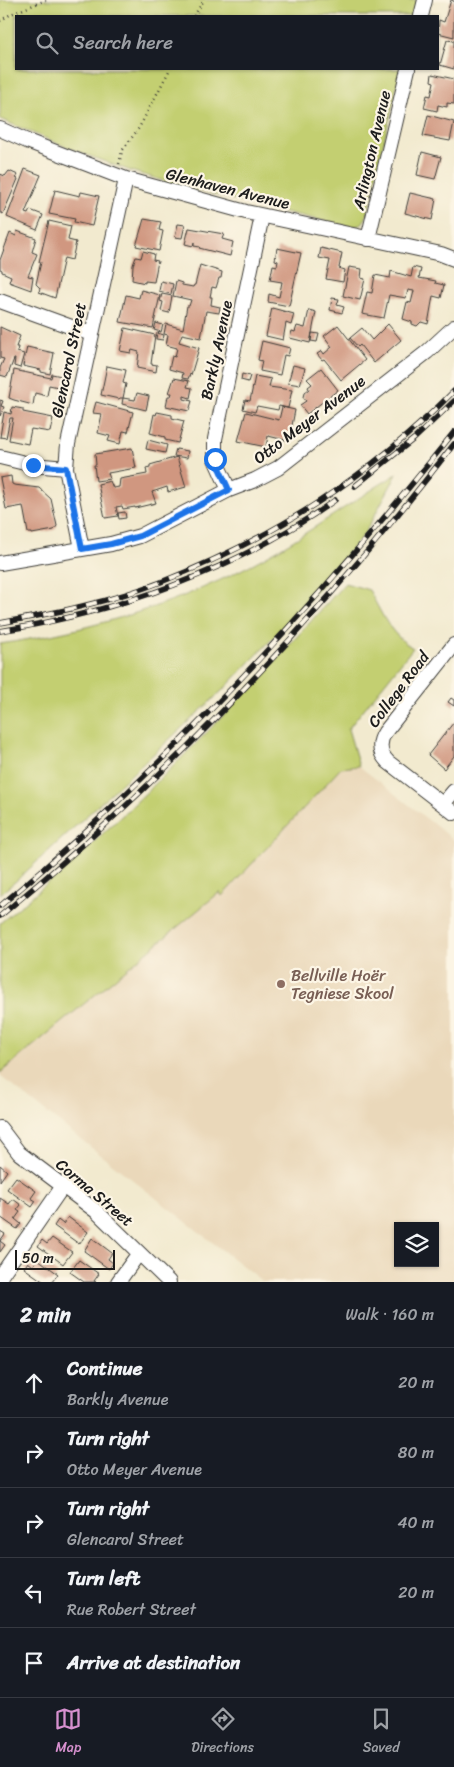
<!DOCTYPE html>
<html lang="en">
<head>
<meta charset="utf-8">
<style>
  :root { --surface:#171b24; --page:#242831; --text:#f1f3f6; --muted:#9ea1a6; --line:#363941; --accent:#d690ce }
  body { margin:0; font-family:Sriracha,sans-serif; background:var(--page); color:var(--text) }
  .controls { position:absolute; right:15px; bottom:15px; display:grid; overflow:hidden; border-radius:0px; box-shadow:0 1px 4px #0004 }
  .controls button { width:45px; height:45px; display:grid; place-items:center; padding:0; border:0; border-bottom:1px solid var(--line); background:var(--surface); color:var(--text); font:25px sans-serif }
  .scale { position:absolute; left:15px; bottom:12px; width:100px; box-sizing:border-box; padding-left:5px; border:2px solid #1c1c1c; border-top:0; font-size:14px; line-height:18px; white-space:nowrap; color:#1c1c1c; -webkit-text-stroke:4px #fcf5e5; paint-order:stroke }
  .stop { position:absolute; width:15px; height:15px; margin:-11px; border:4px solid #1a73e8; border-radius:50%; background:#fff }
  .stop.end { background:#1a73e8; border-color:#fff; box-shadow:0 1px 5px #0008 }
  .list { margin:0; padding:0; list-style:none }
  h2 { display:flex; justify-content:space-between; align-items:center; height:65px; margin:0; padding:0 20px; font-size:21px }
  h2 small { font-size:16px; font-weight:400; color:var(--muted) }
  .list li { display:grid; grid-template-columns:32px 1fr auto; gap:15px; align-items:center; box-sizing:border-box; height:70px; padding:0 20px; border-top:1px solid var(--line) }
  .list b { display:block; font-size:19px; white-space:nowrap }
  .list p { margin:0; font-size:16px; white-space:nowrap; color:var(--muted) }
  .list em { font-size:16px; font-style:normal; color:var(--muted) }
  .icon { flex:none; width:28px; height:28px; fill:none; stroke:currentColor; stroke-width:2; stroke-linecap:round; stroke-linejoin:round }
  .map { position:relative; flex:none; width:454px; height:1282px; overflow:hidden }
  .search { position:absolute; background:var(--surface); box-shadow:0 1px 4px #0004; left:15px; right:15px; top:15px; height:55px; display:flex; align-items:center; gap:12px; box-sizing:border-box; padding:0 18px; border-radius:0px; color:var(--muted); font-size:19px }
  .sheet { height:415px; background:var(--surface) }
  nav { display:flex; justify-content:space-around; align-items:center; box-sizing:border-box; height:70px; border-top:1px solid var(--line); background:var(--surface); font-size:14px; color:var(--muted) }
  nav a { display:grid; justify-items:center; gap:2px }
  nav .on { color:var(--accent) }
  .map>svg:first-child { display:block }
</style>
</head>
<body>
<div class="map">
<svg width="454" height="1282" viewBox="0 0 454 1282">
  <rect width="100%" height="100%" fill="#fcf5e5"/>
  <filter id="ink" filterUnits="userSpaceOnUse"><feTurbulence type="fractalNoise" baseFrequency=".02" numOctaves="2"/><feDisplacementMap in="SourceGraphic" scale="10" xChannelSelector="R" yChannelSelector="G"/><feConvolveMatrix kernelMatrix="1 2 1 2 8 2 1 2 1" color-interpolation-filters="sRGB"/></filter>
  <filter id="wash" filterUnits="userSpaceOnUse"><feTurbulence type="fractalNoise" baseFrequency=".0096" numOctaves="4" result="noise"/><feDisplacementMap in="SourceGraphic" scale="20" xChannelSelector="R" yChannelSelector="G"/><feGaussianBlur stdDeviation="1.12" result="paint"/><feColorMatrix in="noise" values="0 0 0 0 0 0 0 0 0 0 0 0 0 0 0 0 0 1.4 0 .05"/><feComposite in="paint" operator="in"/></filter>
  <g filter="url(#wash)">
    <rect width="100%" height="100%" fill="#f2eacf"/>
    <path fill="#ead8ba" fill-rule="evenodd" d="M359 766 454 840V1282H263L0 1076V1073L221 891 222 895 341 767ZM398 1226H435V1263H398Z"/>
    <path fill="#c3cf71" stroke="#707646" d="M0 0H417L413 16H16V69H401L366 218 361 225 351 227C278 211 205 194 134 172 89 157 44 138 0 119Z
      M397 474 365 533 304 606 225 688 16 881 0 894V644C93 630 184 603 265 557 311 532 352 501 397 474Z
      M345 583 369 590C381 612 390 635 413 648L348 729 359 766 341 768 222 896 220 892 0 1073V923C125 821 238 704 345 583Z"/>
    <g id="blocks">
      <path fill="#d09780" d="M451 0 454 1V37L438 33 439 20 444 22Z
        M447 40 454 41V69L440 65Z
        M432 74 454 79V104L447 103V107L438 105 437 111 424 108 427 95 431 96 434 82 431 81Z
        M428 115 454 122 450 141 423 136Z
        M422 152 441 157 435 179 417 175Z
        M25 169 41 175 25 213 28 214 30 210 43 215 37 230 7 217Z
        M9 171 18 175 16 178 18 179 3 214 0 212V174L5 176Z
        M55 190 80 196 81 192 99 196 92 226 74 222 75 219 49 214Z
        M410 193 436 199 432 220 405 213Z
        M144 219 161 222 159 230 163 231 159 251 136 246Z
        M49 221 71 226 68 240 76 242 72 260 64 258 55 298 39 292 40 288 36 284 41 262H39Z
        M178 224 185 225 182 238 175 237Z
        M189 228 224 234 222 239 233 242 230 256 199 248 200 247 194 246V242L193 246 185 244Z
        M17 231 36 238 32 252 37 254 28 276 33 277 31 290 9 282 11 276 2 272V270L0 269V260L10 233 16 236Z
        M277 248 301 253 289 306 268 302 269 294 279 297 282 282 270 280 273 265 277 266 278 261 275 260Z
        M321 248 342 253 339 268 345 270 343 282 326 279 330 260 319 258Z
        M143 251 154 254 153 260 158 261 154 282 145 281V283L132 280 133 265 136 257 141 258Z
        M200 265 222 272 221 278H219L216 288 212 287 210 297H212L211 305 220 307 219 313 206 311 201 338 182 334 179 342 199 348 191 375 190 374 188 379 182 378 183 373 169 369 172 356 175 357 177 348 166 345 168 335 164 334 166 324 183 329 187 306H189L191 300 173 296 176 281 182 283V285L193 287 194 285H195Z
        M349 267 362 269 361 278 365 279 360 300 343 296Z
        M413 267 421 269 419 278 436 281 435 283 444 285 441 298 433 296 428 324 421 322 417 326 412 324V322L403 319 407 302 411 303 414 291 408 290 406 298 389 295 384 318 362 314 367 292 372 293 375 275 390 278 391 271 411 277Z
        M161 281 173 284 171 294 159 291Z
        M141 290 160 295 153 328 120 322 126 295 139 298Z
        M162 294 172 296 169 313 161 311 163 302 160 301Z
        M332 298 339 299 337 305 344 307 342 313 330 310Z
        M272 308 294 314 291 325 286 323 283 340 266 336Z
        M309 310 316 312 310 343 290 338 292 331 295 332 297 326 305 328Z
        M156 323 163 325 161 332 154 330Z
        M388 324 401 340 374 363 360 345 358 347 350 338 362 328 372 340Z
        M338 325 365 360 341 380 324 359 322 360 317 354 322 351 324 354 332 347 324 336Z
        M0 327 20 336 16 347H18L17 352 24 354 20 368 14 366 15 359H14L7 377 0 375V368L4 359 0 358Z
        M125 328 155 335 151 364 157 365 156 372 137 368 139 352 132 350 131 353 120 351Z
        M157 333 164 335 163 340 156 339Z
        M312 333 319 334 317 342 311 341Z
        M262 341 290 348 288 356 284 355 280 375 260 371 262 361 258 360Z
        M27 347 54 353 50 374 41 372V370L23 366Z
        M293 365 305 368 300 385 288 383Z
        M107 366 126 370 123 383 126 384 123 398H120L119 399 101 395Z
        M321 368 338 390 307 414 300 405 306 401 303 397 304 393 309 389 308 387 312 384 307 379Z
        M14 370 51 378 52 374 66 377 63 388 49 385 47 396 35 393 33 405 14 400 9 398Z
        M242 374 250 376 248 382 241 380Z
        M255 376 271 379 269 387 292 390 288 408 279 406 278 410 257 406 255 412 243 409 245 400 250 401Z
        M174 378 189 381 187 387 192 388 190 398 184 396V399L192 401 189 411 166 406 168 396H171L172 393H169Z
        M137 393 149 396 146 410 122 404 123 398 135 400Z
        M0 400 3 401 1 406 4 407 0 416Z
        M96 402 133 412 128 432 123 431 120 444 108 441 110 436 98 433 102 414 93 413Z
        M12 407 23 409V412L53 418 50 432 31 429 28 444 9 440 13 418H10L6 438 0 437 4 412 11 414Z
        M282 407 295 410 289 441 268 436 266 447 238 441 246 412 279 420Z
        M157 412 172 415V418L184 421 178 443 165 440V437L150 433 154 414 156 415Z
        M148 440 167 445 165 453 146 449Z
        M132 448 136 468 108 473 110 479 96 481 94 465H96L95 454Z
        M176 449 188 451 187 458 174 456Z
        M177 457 186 487 168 492 167 487 152 492 156 503 135 508V507L123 509 122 506 116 507 118 516 105 518 98 484 110 481 113 488 119 487 120 479 147 474 146 468 150 467V465Z
        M11 476 12 484 14 485 39 488 51 499 57 526 54 530 32 534V533H28L23 506 6 509 0 478Z
        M125 512 126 518 119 519 118 513Z
        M451 698 454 700V706L448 702Z
        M454 722V756L444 769 428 755Z
        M0 1165 7 1171 0 1181Z
        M16 1177 36 1191 31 1198 36 1201 32 1207 7 1189Z
        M0 1198 9 1204 13 1199 21 1205 17 1210 20 1212 15 1219 21 1224 17 1229 0 1217Z
        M68 1217 88 1232 79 1244 54 1226 58 1220 63 1224Z
        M0 1231 5 1234 0 1241 5 1245 0 1252Z
        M52 1238 72 1252 63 1264 38 1246 42 1240 47 1244Z
        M92 1238 112 1253 108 1259 113 1263 109 1269 84 1251Z
        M38 1259 58 1274 52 1282H44L24 1268 28 1262 33 1266Z
        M79 1260 99 1274 94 1281 96 1282H84L70 1272Z"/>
    </g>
  </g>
  <g filter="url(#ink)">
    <use href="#blocks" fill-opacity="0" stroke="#3c3b37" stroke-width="1"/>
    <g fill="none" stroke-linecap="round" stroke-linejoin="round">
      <g stroke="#3c3b37" stroke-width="16">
        <path id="minor" d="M421 16 425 0
          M0 129 27 141 126 179 246 212 441 254 454 259
          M368 239 408 69
          M0 301 91 334
          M0 457 33 465 66 468
          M229 490 215 459V439L262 216
          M82 549 66 468 68 444 126 179
          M0 563 111 544 140 536 229 490 255 480 278 468 427 352 454 327
          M454 645 385 732C378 743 379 753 388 762L454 813
          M443 804 454 791
          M0 1128 19 1153 96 1211 169 1282
          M0 1277 63 1186
          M118 1282 139 1253"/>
      </g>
      <path stroke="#3c3b37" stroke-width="2.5" stroke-dasharray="1 4" stroke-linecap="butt" d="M194 16 204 0
        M0 21 11 14 46 0
        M119 164 122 151 139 128 170 69"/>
      <use href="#minor" stroke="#fff" stroke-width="14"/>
      <g stroke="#1c1c1c" stroke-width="5.5">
        <path id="rail" d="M355 486 415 438 454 401
          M0 623C55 613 109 602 161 582 274 538 369 477 454 391
          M0 631C118 612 237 570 335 500
          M0 906C168 766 318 603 454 432
          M0 916C168 778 321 616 454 444"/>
      </g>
      <use href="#rail" stroke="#fcf5e5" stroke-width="4" stroke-dasharray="11" stroke-linecap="butt"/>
    </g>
  </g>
  <g fill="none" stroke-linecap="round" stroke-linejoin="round" filter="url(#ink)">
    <path stroke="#1a73e8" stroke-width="6" d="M33 465 66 468 82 549 111 544 140 536 229 490 215 459"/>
  </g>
  <circle fill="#8d6e63" stroke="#fcf5e5" stroke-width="2" cx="281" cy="984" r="5"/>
  <g text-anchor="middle" stroke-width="4.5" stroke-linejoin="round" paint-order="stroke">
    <g font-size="16" fill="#1c1c1c" stroke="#fcf5e5">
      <text transform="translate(371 150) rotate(-77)" y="6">Arlington Avenue</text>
      <text transform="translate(228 188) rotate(14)" y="6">Glenhaven Avenue</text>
      <text transform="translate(216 350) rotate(-78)" y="6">Barkly Avenue</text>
      <text transform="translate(68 360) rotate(-78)" y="6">Glencarol Street</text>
      <text transform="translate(309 419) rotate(-37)" y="6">Otto Meyer Avenue</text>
      <text transform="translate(398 689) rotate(-53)" y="6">College Road</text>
      <text transform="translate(95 1192) rotate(40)" y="6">Corma Street</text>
    </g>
    <g font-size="16" fill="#785e54" stroke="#fcf5e5" text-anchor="start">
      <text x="291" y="981">Bellville Hoër<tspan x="291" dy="18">Tegniese Skool</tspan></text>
    </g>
  </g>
</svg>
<div class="controls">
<button><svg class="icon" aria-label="layers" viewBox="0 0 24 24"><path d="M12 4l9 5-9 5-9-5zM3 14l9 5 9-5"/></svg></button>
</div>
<div class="scale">50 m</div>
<div class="stop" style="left:215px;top:459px"></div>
<div class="stop end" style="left:33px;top:465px"></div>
<div class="search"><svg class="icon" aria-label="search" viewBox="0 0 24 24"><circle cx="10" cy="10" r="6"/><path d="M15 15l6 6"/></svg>Search here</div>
</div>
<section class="sheet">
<h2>2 min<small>Walk · 160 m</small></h2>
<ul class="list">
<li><svg class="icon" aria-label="ahead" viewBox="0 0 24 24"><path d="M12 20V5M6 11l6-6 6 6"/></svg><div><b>Continue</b><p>Barkly Avenue</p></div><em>20 m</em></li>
<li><svg class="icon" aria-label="right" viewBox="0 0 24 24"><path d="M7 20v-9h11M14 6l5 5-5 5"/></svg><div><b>Turn right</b><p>Otto Meyer Avenue</p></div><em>80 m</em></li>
<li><svg class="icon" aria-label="right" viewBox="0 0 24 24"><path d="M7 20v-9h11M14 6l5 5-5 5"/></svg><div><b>Turn right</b><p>Glencarol Street</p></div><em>40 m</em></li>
<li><svg class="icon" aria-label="left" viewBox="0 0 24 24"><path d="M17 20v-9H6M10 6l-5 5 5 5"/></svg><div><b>Turn left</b><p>Rue Robert Street</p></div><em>20 m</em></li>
<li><svg class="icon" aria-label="arrive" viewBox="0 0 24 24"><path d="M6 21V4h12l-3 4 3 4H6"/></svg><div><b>Arrive at destination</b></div></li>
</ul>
</section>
<nav>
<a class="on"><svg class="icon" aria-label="map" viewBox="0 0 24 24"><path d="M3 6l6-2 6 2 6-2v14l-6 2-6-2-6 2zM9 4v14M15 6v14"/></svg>Map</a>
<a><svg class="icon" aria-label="directions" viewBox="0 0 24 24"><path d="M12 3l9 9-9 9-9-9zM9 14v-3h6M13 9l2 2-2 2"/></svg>Directions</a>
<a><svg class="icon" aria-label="saved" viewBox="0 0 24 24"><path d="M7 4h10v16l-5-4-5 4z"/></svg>Saved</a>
</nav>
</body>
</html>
